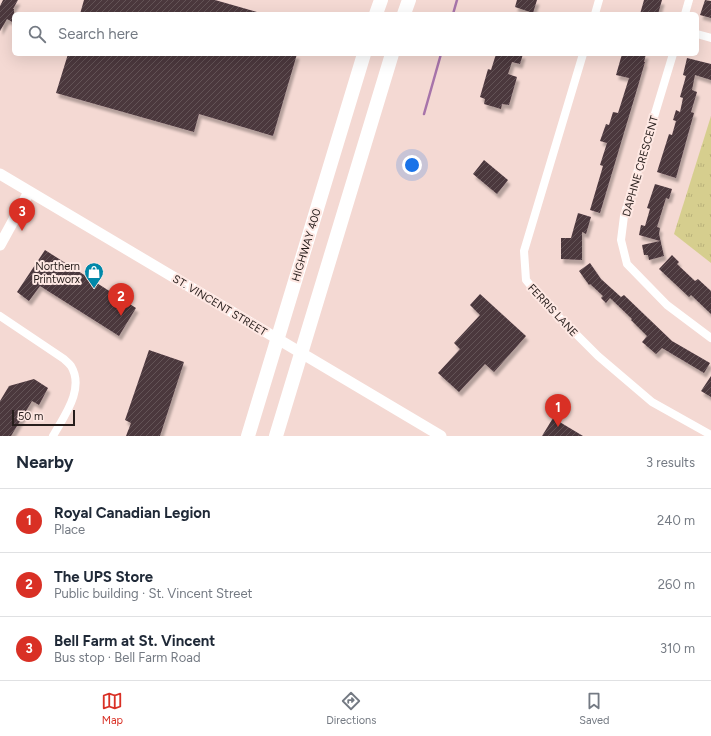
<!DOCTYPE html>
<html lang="en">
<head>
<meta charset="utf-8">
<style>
  :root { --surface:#fff; --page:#f6f6f7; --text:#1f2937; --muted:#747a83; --line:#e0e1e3; --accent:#d93025 }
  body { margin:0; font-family:Figtree,sans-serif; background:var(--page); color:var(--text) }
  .scale { position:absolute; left:12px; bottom:10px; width:63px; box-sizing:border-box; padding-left:4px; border:2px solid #271e1c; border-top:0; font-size:11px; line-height:14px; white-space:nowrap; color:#271e1c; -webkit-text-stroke:3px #fee8e3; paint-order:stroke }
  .you { position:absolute; left:412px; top:165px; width:14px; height:14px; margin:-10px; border:3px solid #fff; border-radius:50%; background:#1a73e8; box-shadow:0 0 0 6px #1a73e833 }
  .badge { display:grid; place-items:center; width:26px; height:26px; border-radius:50%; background:var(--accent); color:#fff; font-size:13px; font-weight:700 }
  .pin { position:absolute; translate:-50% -33px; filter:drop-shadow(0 1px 2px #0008) }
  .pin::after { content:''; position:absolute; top:21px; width:14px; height:12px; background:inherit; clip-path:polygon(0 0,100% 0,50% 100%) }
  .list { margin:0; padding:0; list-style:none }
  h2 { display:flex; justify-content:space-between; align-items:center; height:52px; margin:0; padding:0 16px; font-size:17px }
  h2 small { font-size:13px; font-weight:400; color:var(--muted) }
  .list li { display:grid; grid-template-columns:26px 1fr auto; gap:12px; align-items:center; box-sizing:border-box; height:64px; padding:0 16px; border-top:1px solid var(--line) }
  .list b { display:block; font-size:15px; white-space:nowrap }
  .list p { margin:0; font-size:13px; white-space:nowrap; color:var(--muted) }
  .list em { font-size:13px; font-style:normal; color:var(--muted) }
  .icon { flex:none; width:22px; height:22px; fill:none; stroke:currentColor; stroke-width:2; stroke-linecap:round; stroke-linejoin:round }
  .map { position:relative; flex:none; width:711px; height:436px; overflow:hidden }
  .search { position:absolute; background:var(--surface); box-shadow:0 4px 16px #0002; left:12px; right:12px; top:12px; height:44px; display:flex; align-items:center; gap:10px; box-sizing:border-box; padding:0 14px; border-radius:6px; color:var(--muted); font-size:15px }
  .sheet { height:244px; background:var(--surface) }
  nav { display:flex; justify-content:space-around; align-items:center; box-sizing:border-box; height:56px; border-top:1px solid var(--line); background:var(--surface); font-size:11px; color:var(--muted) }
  nav a { display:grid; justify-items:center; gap:2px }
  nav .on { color:var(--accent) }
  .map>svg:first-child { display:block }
</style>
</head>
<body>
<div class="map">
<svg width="711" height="436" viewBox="0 0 711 436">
  <defs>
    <pattern id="grass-tufts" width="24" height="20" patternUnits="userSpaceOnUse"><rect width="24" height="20" fill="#d6ce8e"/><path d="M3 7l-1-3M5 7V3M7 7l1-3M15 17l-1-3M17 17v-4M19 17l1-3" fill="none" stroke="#b8b07a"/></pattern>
    <pattern id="building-hatch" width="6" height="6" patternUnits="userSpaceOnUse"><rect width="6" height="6" fill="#4c373e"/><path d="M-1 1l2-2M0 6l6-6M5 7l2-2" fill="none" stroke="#635257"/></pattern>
    <filter id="shadow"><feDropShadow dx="2.5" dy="4.5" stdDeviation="1" flood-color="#0004"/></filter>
  </defs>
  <rect width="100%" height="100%" fill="#f4d9d3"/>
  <path fill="url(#grass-tufts)" d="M711 116V263L674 234Z"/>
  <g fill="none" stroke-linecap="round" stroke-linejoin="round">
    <path stroke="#a774aa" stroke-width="2.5" d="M453 14 457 0
      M424 114 441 54"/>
  </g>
  <path fill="url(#building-hatch)" filter="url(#shadow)" d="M3 0H18L13 9H14V23L7 19 0 31V6Z
    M84 0H215L257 12 256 14H80Z
    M517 0H537L533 13 515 7Z
    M644 0H662L658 14H640Z
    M705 0 711 1V18L700 15Z
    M68 54H297L273 136 199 114 194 132 56 93Z
    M496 54H523L520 64 512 62 508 74 517 77 509 105 502 104 501 109 484 104 485 99 480 97 488 69 491 70Z
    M622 54H646L644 62H645L638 86 600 213 590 210 603 166 600 165 607 143 600 141 606 124 609 125 613 112 618 113 629 78 616 75Z
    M687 58 711 64V80L695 75 692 90 697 92 691 112 694 113 676 178 657 172 669 134 672 135 676 121 673 120 676 110 680 112 683 98 680 97 686 76 683 75Z
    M484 160 508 180 497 194 473 174Z
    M655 184 672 189 669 199 666 198 657 227 660 228 659 234 664 256 649 260 648 255H644L642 245 660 241 639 235 641 225 645 226 650 209 647 208Z
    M578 213 591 217 586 234 582 232V260L561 259V238H571Z
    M45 250 136 308 119 336 40 286 29 301 17 292Z
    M672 255 679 262 677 264 695 281 698 279 711 291V314L691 295 689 297 659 269Z
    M590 263 601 279 621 297 624 295 672 341 710 363 704 373 662 348 656 354 642 342 647 336 631 320 632 319 610 298 606 303 601 298 603 296 590 284 589 285 579 271Z
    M480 294 526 336 494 372 485 364 459 392 438 373 460 349 454 343 480 315 470 305Z
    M149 350 184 362 160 436H126L131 423 125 420Z
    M711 376V397L701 391Z
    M34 379 48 388 39 405 32 401 11 436H0V401L9 386Z
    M553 418 583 436H542Z"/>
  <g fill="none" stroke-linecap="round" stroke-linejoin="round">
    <path stroke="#fff" stroke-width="8" d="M595 14 599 0
      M685 14 689 0
      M697 34 711 38
      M583 54 524 251 526 280 546 304 598 356 652 402 711 435
      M673 54 624 216 621 240 627 264 667 305 711 338
      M0 316 64 359C66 361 69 363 71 366 85 389 64 416 53 436"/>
    <path stroke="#fff" stroke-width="11" d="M0 174 441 436
      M0 245 29 192"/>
    <path stroke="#fff" stroke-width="14" d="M376 14 381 0
      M404 14 409 0
      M248 436 364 54
      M276 436 392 54"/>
  </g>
  <defs>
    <g id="shop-pin" transform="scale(1)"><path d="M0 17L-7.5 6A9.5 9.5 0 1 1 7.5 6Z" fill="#0088a9" stroke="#fee8e3"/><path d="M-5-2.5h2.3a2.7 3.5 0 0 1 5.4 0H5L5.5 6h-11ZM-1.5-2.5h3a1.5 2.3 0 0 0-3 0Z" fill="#fff"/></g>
  </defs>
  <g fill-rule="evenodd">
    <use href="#shop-pin" x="94" y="272"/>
  </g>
  <g text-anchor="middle" stroke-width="4" stroke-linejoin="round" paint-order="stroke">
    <g font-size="11" fill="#271e1c" stroke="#fee8e3">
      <text transform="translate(640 166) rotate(-74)" y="4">DAPHNE CRESCENT</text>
      <text transform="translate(306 245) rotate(-73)" y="4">HIGHWAY 400</text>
      <text transform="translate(220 305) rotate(31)" y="4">ST. VINCENT STREET</text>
      <text transform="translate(553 310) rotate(47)" y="4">FERRIS LANE</text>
    </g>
    <g font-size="11" fill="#271e1c" stroke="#fee8e3" text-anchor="end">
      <text x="80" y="270">Northern<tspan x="80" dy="13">Printworx</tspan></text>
    </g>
  </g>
</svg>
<div class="scale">50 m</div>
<div class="you"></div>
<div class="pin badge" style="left:558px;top:427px">1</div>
<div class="pin badge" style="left:121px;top:316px">2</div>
<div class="pin badge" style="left:22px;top:231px">3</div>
<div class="search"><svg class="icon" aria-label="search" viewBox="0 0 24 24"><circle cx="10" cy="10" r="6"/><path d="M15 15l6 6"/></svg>Search here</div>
</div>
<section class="sheet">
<h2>Nearby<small>3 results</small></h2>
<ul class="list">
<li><span class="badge">1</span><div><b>Royal Canadian Legion</b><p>Place</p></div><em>240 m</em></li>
<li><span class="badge">2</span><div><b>The UPS Store</b><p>Public building · St. Vincent Street</p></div><em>260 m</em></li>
<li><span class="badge">3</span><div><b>Bell Farm at St. Vincent</b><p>Bus stop · Bell Farm Road</p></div><em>310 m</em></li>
</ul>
</section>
<nav>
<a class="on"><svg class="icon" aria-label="map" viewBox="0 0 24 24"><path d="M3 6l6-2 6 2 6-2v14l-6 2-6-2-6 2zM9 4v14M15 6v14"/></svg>Map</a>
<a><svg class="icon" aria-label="directions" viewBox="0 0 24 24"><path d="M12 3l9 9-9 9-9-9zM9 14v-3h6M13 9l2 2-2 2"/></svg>Directions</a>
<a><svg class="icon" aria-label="saved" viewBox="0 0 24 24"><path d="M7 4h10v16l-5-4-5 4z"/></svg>Saved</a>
</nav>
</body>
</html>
